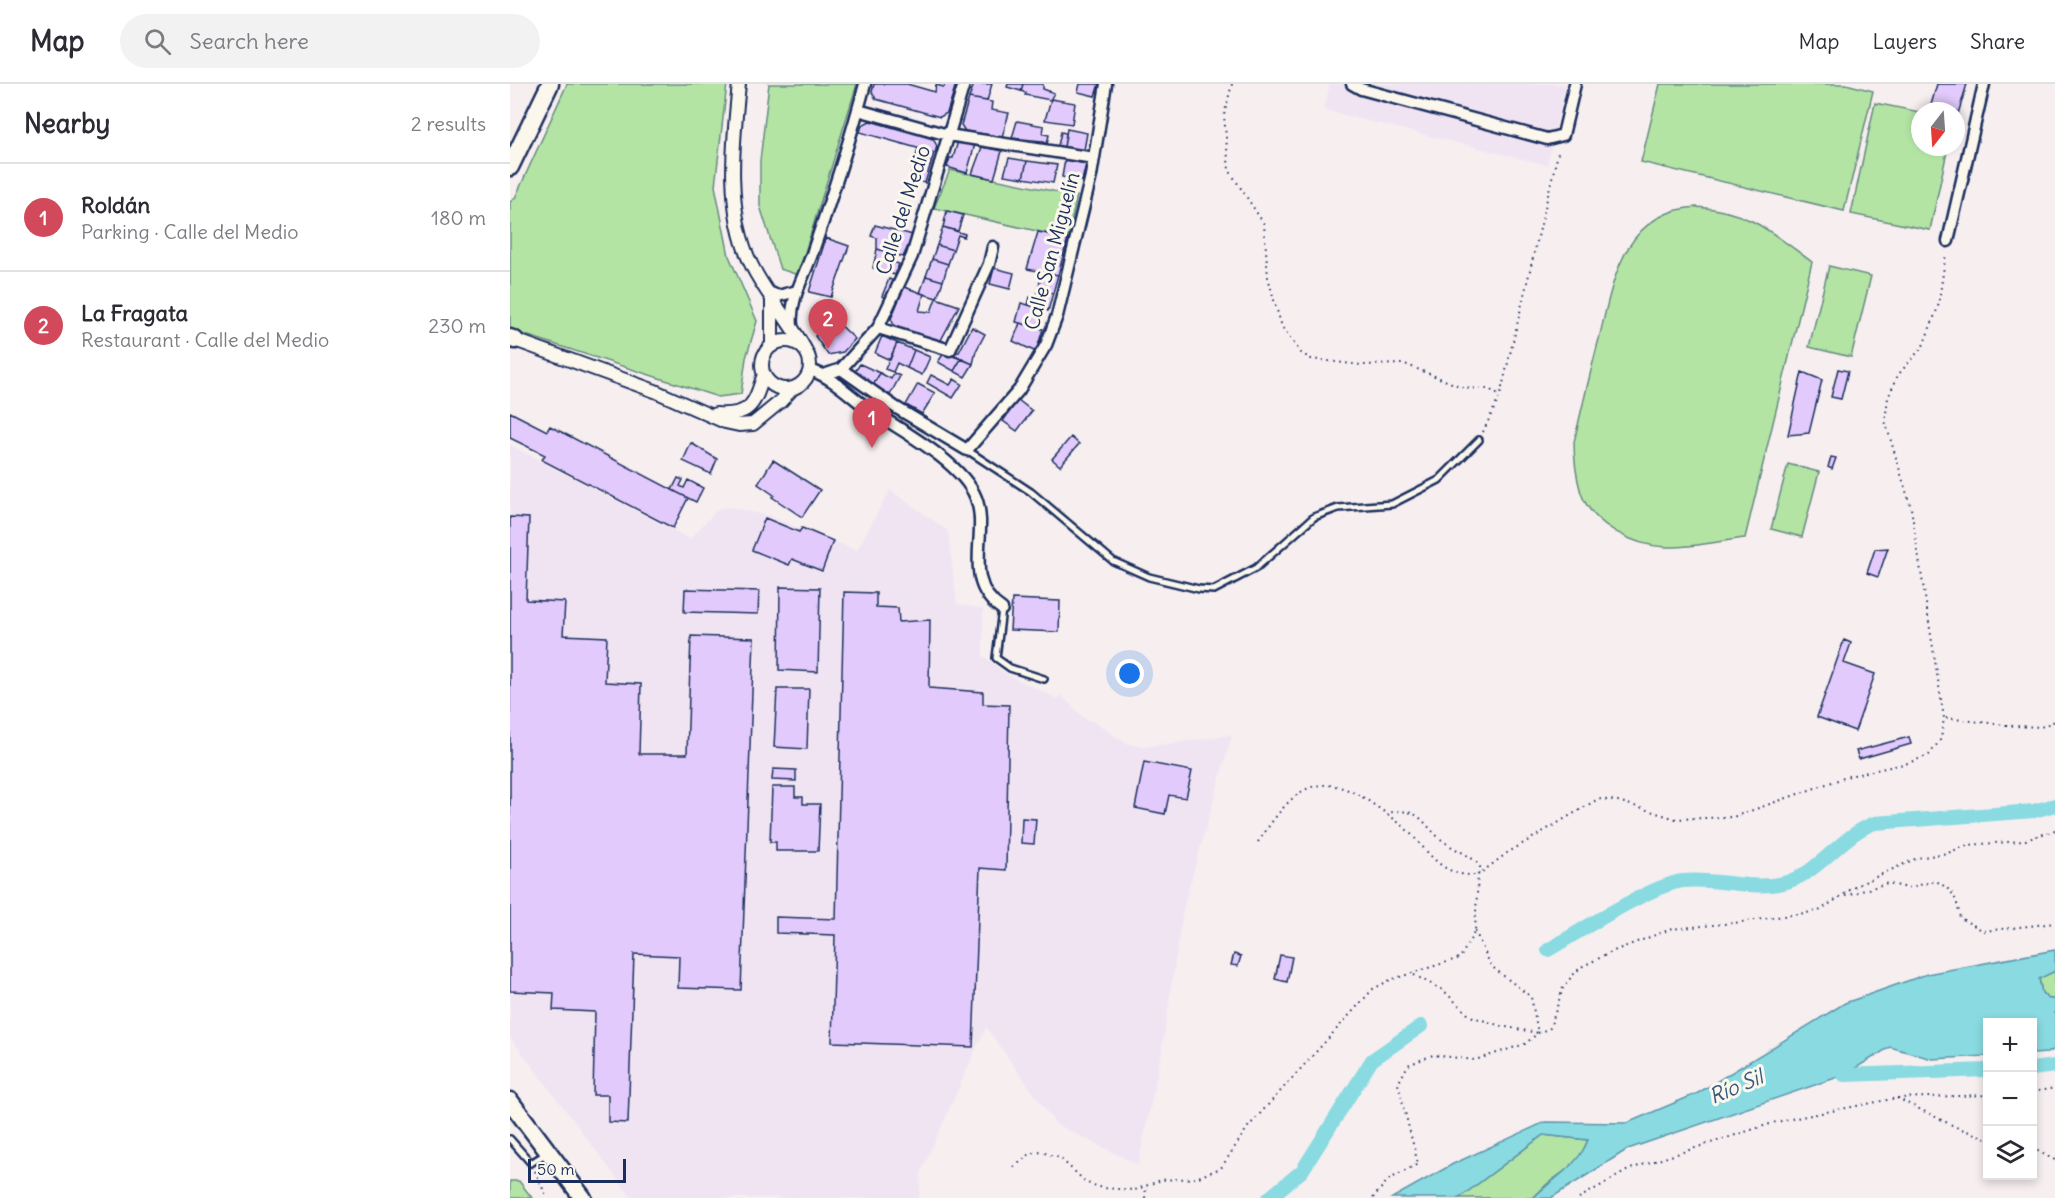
<!DOCTYPE html>
<html lang="en">
<head>
<meta charset="utf-8">
<style>
  :root { --surface:#fff; --page:#f2f2f3; --text:#2b2b33; --muted:#7c7c81; --line:#e1e1e2; --accent:#d1495b }
  body { margin:0; font-family:Delius,sans-serif; background:var(--page); color:var(--text) }
  .controls { position:absolute; right:18px; bottom:18px; display:grid; overflow:hidden; border-radius:0px; box-shadow:0 3px 9px #0003 }
  .controls button { width:54px; height:54px; display:grid; place-items:center; padding:0; border:0; border-bottom:2px solid var(--line); background:var(--surface); color:var(--text); font:30px sans-serif }
  .compass { position:absolute; left:1401px; top:18px; width:54px; height:54px; border-radius:50%; background:var(--surface); box-shadow:0 3px 9px #0003; rotate:197deg }
  .scale { position:absolute; left:18px; bottom:15px; width:98px; box-sizing:border-box; padding-left:6px; border:3px solid #1b2f5e; border-top:0; font-size:16px; line-height:21px; white-space:nowrap; color:#1b2f5e; -webkit-text-stroke:4px #fbf7ec; paint-order:stroke }
  .you { position:absolute; left:620px; top:590px; width:21px; height:21px; margin:-15px; border:4px solid #fff; border-radius:50%; background:#1a73e8; box-shadow:0 0 0 9px #1a73e833 }
  .badge { display:grid; place-items:center; width:39px; height:39px; border-radius:50%; background:var(--accent); color:#fff; font-size:20px; font-weight:700 }
  .pin { position:absolute; translate:-50% -50px; filter:drop-shadow(0 2px 3px #0008) }
  .pin::after { content:''; position:absolute; top:32px; width:21px; height:18px; background:inherit; clip-path:polygon(0 0,100% 0,50% 100%) }
  .list { margin:0; padding:0; list-style:none }
  h2 { display:flex; justify-content:space-between; align-items:center; height:78px; margin:0; padding:0 24px; font-size:26px }
  h2 small { font-size:20px; font-weight:400; color:var(--muted) }
  .list li { display:grid; grid-template-columns:39px 1fr auto; gap:18px; align-items:center; box-sizing:border-box; height:108px; padding:0 24px; border-top:2px solid var(--line) }
  .list b { display:block; font-size:22px; white-space:nowrap }
  .list p { margin:0; font-size:20px; white-space:nowrap; color:var(--muted) }
  .list em { font-size:20px; font-style:normal; color:var(--muted) }
  .icon { flex:none; width:33px; height:33px; fill:none; stroke:currentColor; stroke-width:2; stroke-linecap:round; stroke-linejoin:round }
  .map { position:relative; flex:none; width:1545px; height:1114px; overflow:hidden }
  header { display:flex; align-items:center; gap:36px; box-sizing:border-box; height:84px; padding:0 30px; background:var(--surface); border-bottom:2px solid var(--line) }
  header strong { font-size:28px }
  nav { display:flex; gap:33px; margin-inline-start:auto; font-size:21px }
  .search { width:420px; height:54px; background:var(--page); display:flex; align-items:center; gap:15px; box-sizing:border-box; padding:0 21px; border-radius:33px; color:var(--muted); font-size:22px }
  main { display:flex }
  aside { flex:1; background:var(--surface) }
  .map>svg:first-child { display:block }
</style>
</head>
<body>
<header>
<strong>Map</strong>
<div class="search"><svg class="icon" aria-label="search" viewBox="0 0 24 24"><circle cx="10" cy="10" r="6"/><path d="M15 15l6 6"/></svg>Search here</div>
<nav><a>Map</a><a>Layers</a><a>Share</a></nav>
</header>
<main>
<aside>
<h2>Nearby<small>2 results</small></h2>
<ul class="list">
<li><span class="badge">1</span><div><b>Roldán</b><p>Parking · Calle del Medio</p></div><em>180 m</em></li>
<li><span class="badge">2</span><div><b>La Fragata</b><p>Restaurant · Calle del Medio</p></div><em>230 m</em></li>
</ul>
</aside>
<div class="map">
<svg width="1545" height="1114" viewBox="0 0 1545 1114">
  <rect width="100%" height="100%" fill="#f6eeef"/>
  <filter id="ink" filterUnits="userSpaceOnUse"><feTurbulence type="fractalNoise" baseFrequency=".0167" numOctaves="2"/><feDisplacementMap in="SourceGraphic" scale="12" xChannelSelector="R" yChannelSelector="G"/><feConvolveMatrix kernelMatrix="1 2 1 2 8 2 1 2 1" color-interpolation-filters="sRGB"/></filter>
  <g filter="url(#ink)">
    <path fill="#f0e4f3" d="M820 0H1056L1037 81 814 26Z
      M0 361 180 455 208 425 218 423 255 431 347 466 380 406 438 447 447 520 473 525V572L498 591 548 615 551 611 575 635 585 638 615 659 634 663 722 651 673 825 651 971 628 1081 546 1040 476 943 411 1088 409 1114H122L0 953Z"/>
    <path fill="#b3e4a4" stroke="#678a81" stroke-width="1.5" d="M57 0H217L205 102 219 172 247 237 236 274 231 310 208 313 0 246V118L5 114Z
      M259 0H347L288 191 270 185 250 122V77Z
      M1150 0H1336L1363 7 1334 127 1131 78Z
      M1365 19 1410 28V63H1438L1420 146 1341 130Z
      M440 86 567 112 558 154 424 124Z
      M1187 123C1240 127 1261 148 1302 178L1235 454C1209 457 1182 464 1156 463 1124 462 1082 441 1071 409 1066 392 1064 375 1064 358 1072 324 1080 289 1089 255 1103 197 1113 127 1187 123Z
      M1319 182 1361 192 1341 273 1299 263Z
      M1278 380 1309 388 1292 453 1261 445Z
      M1545 887V915H1539L1532 909 1529 894Z
      M1033 1051 1078 1056 1068 1077 1037 1100 1023 1114H949Z
      M0 1097H9L22 1114H0Z"/>
    <path fill="#89dae1" stroke="#5d96ad" stroke-width="1.5" d="M1545 866V887L1529 895 1532 909 1539 915H1545V965L1537 969 1523 970 1522 938H1478L1477 972 1422 975 1380 963 1334 991 1118 1065 1041 1114H1023C1044 1093 1067 1084 1078 1056L1033 1051 949 1114H882L943 1080 1035 1038 1117 1039 1188 1009 1335 919 1417 890Z"/>
    <g fill="none" stroke-linecap="round" stroke-linejoin="round">
      <path stroke="#89dae1" stroke-width="14" d="M1038 866C1069 848 1141 801 1173 797 1206 793 1240 807 1273 799 1309 791 1330 751 1365 739L1524 727 1545 721
        M1522 985 1545 982
        M1334 991 1478 986
        M759 1114 792 1087 862 976 911 942"/>
    </g>
    <path fill="#e2cbfc" stroke="#1b2f5e" stroke-width="1.5" d="M364 0H397L425 8 426 1 434 3 435 0H446L437 29 430 33 366 15 362 8Z
      M464 0H482L477 17 459 14Z
      M498 0H513L511 7 497 3Z
      M513 0H533V5L544 9 540 16 515 11 516 9 511 7Z
      M570 0H589L585 12 568 8Z
      M1427 0H1457L1448 30 1446 27 1421 21Z
      M459 14 482 18 481 26 499 29 492 53 455 47 451 41Z
      M541 15 565 19 562 40 535 36Z
      M360 37 423 55 427 62 425 69 350 48 352 41Z
      M507 37 534 42 533 50 539 51 537 60 532 57 502 54Z
      M557 45 577 49 574 66 554 63Z
      M551 48 556 49 554 63 548 62Z
      M448 57 465 60 457 89 437 83 440 74H443Z
      M472 63 492 67 484 95 462 90Z
      M408 65 424 69 415 99 400 95Z
      M499 74 517 77 513 94 494 91Z
      M555 76 576 80 572 97 552 93Z
      M517 77 547 81 543 99 513 94Z
      M437 127 453 131 448 147 433 143Z
      M365 141 403 151 393 173 367 165V154L361 152Z
      M433 143 455 150 454 153 448 151 443 166 427 161Z
      M528 148 558 154 548 191 517 185Z
      M316 154 339 162 321 213 299 208Z
      M427 161 443 166 438 180 422 175Z
      M367 165 381 169 379 177 389 180 385 191 363 184Z
      M422 175 438 180 433 197 416 192Z
      M484 184 504 189 500 205 480 200Z
      M532 188 548 191 543 209 528 206Z
      M416 192 433 197 427 214 410 209Z
      M379 195 387 198 380 215 372 212Z
      M394 203 414 210 409 227 421 228 426 214 449 222 431 256 427 257 385 243 381 235Z
      M528 206 543 209 538 227 518 221 520 213 526 214Z
      M511 219 533 225 528 244 506 238Z
      M322 233 345 255 333 268 318 271 305 252Z
      M510 239 533 245 526 268 503 257Z
      M462 243 475 250 466 267 463 280 439 269 449 268Z
      M372 252 387 259 380 276 365 269Z
      M387 259 404 266 397 284 387 279 383 288 375 285Z
      M404 266 420 273 412 291 397 284Z
      M434 269 451 275 444 287 428 278Z
      M451 275 463 280 455 293 444 287Z
      M350 280 370 289 363 301 344 289Z
      M1328 285 1338 287 1331 315 1321 313Z
      M1292 288 1312 296 1299 349 1278 351Z
      M370 289 381 295 384 289 390 292 380 311 363 301Z
      M421 291 440 301 444 295 452 300 443 314 417 299Z
      M408 300 425 309 412 330 396 321Z
      M508 316 522 327 507 347 493 337Z
      M0 328 37 347 40 342 178 414 163 444 32 376 35 371 0 354Z
      M561 353 569 360 550 382 542 375Z
      M181 359 207 375 201 390 173 377Z
      M1321 373 1326 374 1322 385 1318 383Z
      M263 376 310 406 292 433 262 413 264 411 248 400Z
      M168 394 173 396 170 402 174 404 178 396 193 404 186 418 162 406Z
      M0 433 19 434 16 516 55 518 53 551 97 553 95 598 131 600 129 670H177L181 552 244 554 231 906 168 904 169 872 124 870 118 1039 98 1038V1011H83L85 928 43 926 44 909 0 907Z
      M255 434 289 448 292 444 323 457 312 487 282 475 279 481 242 466Z
      M1378 464 1368 493 1357 489 1365 465Z
      M270 503 310 504 308 588 269 586Z
      M175 505 249 507 248 530 174 528Z
      M334 508 366 509V523L388 524 389 538 420 536 419 604 473 608V620L499 621 496 786 470 784 463 963 322 958 325 851 266 849V833L326 835Z
      M502 515 550 517 549 548 500 546Z
      M1334 556 1341 559 1334 579 1365 590 1345 647 1307 633Z
      M267 605H299L297 665 264 663Z
      M1399 653 1401 660 1349 675 1346 667Z
      M634 678 682 687 676 714 659 711 655 730 625 724Z
      M263 685 286 686V697L262 696Z
      M262 703H285V713H293V720H310L308 767H266V758H260Z
      M512 734 526 735 524 760 511 759Z
      M724 870 731 872 728 882 721 881Z
      M770 871 782 873 777 898 765 895Z"/>
    <g fill="none" stroke-linecap="round" stroke-linejoin="round">
      <g stroke="#1b2f5e" stroke-width="10">
        <path id="service" d="M457 366 521 408 603 477 639 493 689 505 704 506 746 484 804 433 828 424 882 420 929 396 969 356
          M492 525 486 574 500 584 534 595
          M0 1055 21 1079 37 1069"/>
      </g>
      <g stroke="#1b2f5e" stroke-width="15">
        <path id="minor" d="M842 0 851 5 1037 55 1053 51 1065 0
          M348 26 438 51 584 74
          M1438 157 1474 0
          M258 208 268 212 287 207
          M282 242C279 215 295 192 303 167 322 112 340 57 355 0
          M368 244 440 266 479 180 483 163
          M331 285 368 244 402 172 454 0
          M300 286C322 293 338 310 357 324 389 345 452 378 466 414 480 451 450 497 492 525
          M314 291 331 285 385 323 457 366 509 306 536 261 547 232 581 92 596 0"/>
      </g>
      <g stroke="#1b2f5e" stroke-width="16">
        <path id="tertiary" d="M229 0C223 58 215 128 242 182 257 212 280 237 296 267
          M5 256 145 307 215 338 229 341 243 340 271 317 283 304
          M252 281a24 24 0 1 1 48 0a24 24 0 1 1-48 0Z
          M262 262V217
          M206 330C241 332 244 321 254 290"/>
      </g>
      <g stroke="#1b2f5e" stroke-width="21">
        <path id="trunk" d="M0 83 40 0
          M0 254 5 256
          M0 1017 73 1114"/>
      </g>
      <path stroke="#1b2f5e" stroke-width="2" stroke-dasharray="1.5 4.5" stroke-linecap="butt" d="M722 0 714 31 719 86 754 140 758 193 764 216 772 243 791 269 801 275 851 281 895 280 954 304 979 305 990 312
        M973 348 990 312 1049 65
        M1436 634 1505 642 1531 643 1545 637
        M748 758C779 712 802 681 857 716 871 726 886 735 898 747 921 770 931 793 968 791L970 783C961 770 948 768 936 759 912 743 913 721 877 729
        M1335 812 1378 799 1397 804 1426 797C1445 808 1446 813 1450 834L1474 847 1545 839
        M965 847 981 882 1021 913 1028 949
        M904 891 933 906 960 932 991 942 1028 949
        M1522 1008 1545 1004
        M1387 1014 1446 1043 1478 1055
        M1522 1064 1545 1076
        M504 1083 521 1069 532 1068 550 1074 577 1099 593 1104 625 1106 651 1096 686 1094 711 1084 738 1043 863 905 880 896 950 874 965 847 968 791 997 769 1088 715 1108 717 1166 735 1223 733 1339 692 1398 679 1419 671 1431 655 1434 634 1401 424 1375 337 1378 314 1388 291 1413 262 1428 223 1436 169
        M25 1087 37 1114
        M635 1114 636 1102
        M863 1114 878 1096 908 1080 888 1000 898 981 923 971 965 976 1015 960 1028 949 1040 944 1053 904 1062 892 1071 883 1106 866 1161 845 1224 839 1309 827 1346 802 1407 774 1438 769 1457 761 1513 757 1545 746
        M1069 1114 1120 1085 1266 1038 1387 1014 1478 1011"/>
      <use href="#service" stroke="#fbf7ec" stroke-width="5"/>
      <use href="#minor" stroke="#fbf7ec" stroke-width="10"/>
      <use href="#tertiary" stroke="#fbf7ec" stroke-width="12"/>
      <use href="#trunk" stroke="#fbf7ec" stroke-width="16"/>
    </g>
  </g>
  <g text-anchor="middle" stroke-width="6" stroke-linejoin="round" paint-order="stroke">
    <g font-size="20" fill="#1b2f5e" stroke="#fbf7ec">
      <text transform="translate(393 126) rotate(-72)" y="7">Calle del Medio</text>
      <text transform="translate(542 167) rotate(-75)" y="7">Calle San Miguelín</text>
    </g>
    <g font-size="21" font-style="italic" fill="#365a7f" stroke="#fbf7ec">
      <text transform="translate(1226 1003) rotate(-23)" y="7">Río Sil</text>
    </g>
  </g>
</svg>
<div class="controls">
<button>+</button>
<button>−</button>
<button><svg class="icon" aria-label="layers" viewBox="0 0 24 24"><path d="M12 4l9 5-9 5-9-5zM3 14l9 5 9-5"/></svg></button>
</div>
<svg class="compass" viewBox="-18 -18 36 36"><path d="M0-13l5 13h-10z" fill="#e53935"/><path d="M0 13l5-13h-10z" fill="#7c7c81"/></svg>
<div class="scale">50 m</div>
<div class="you"></div>
<div class="pin badge" style="left:362px;top:364px">1</div>
<div class="pin badge" style="left:318px;top:265px">2</div>
</div>
</main>
</body>
</html>
